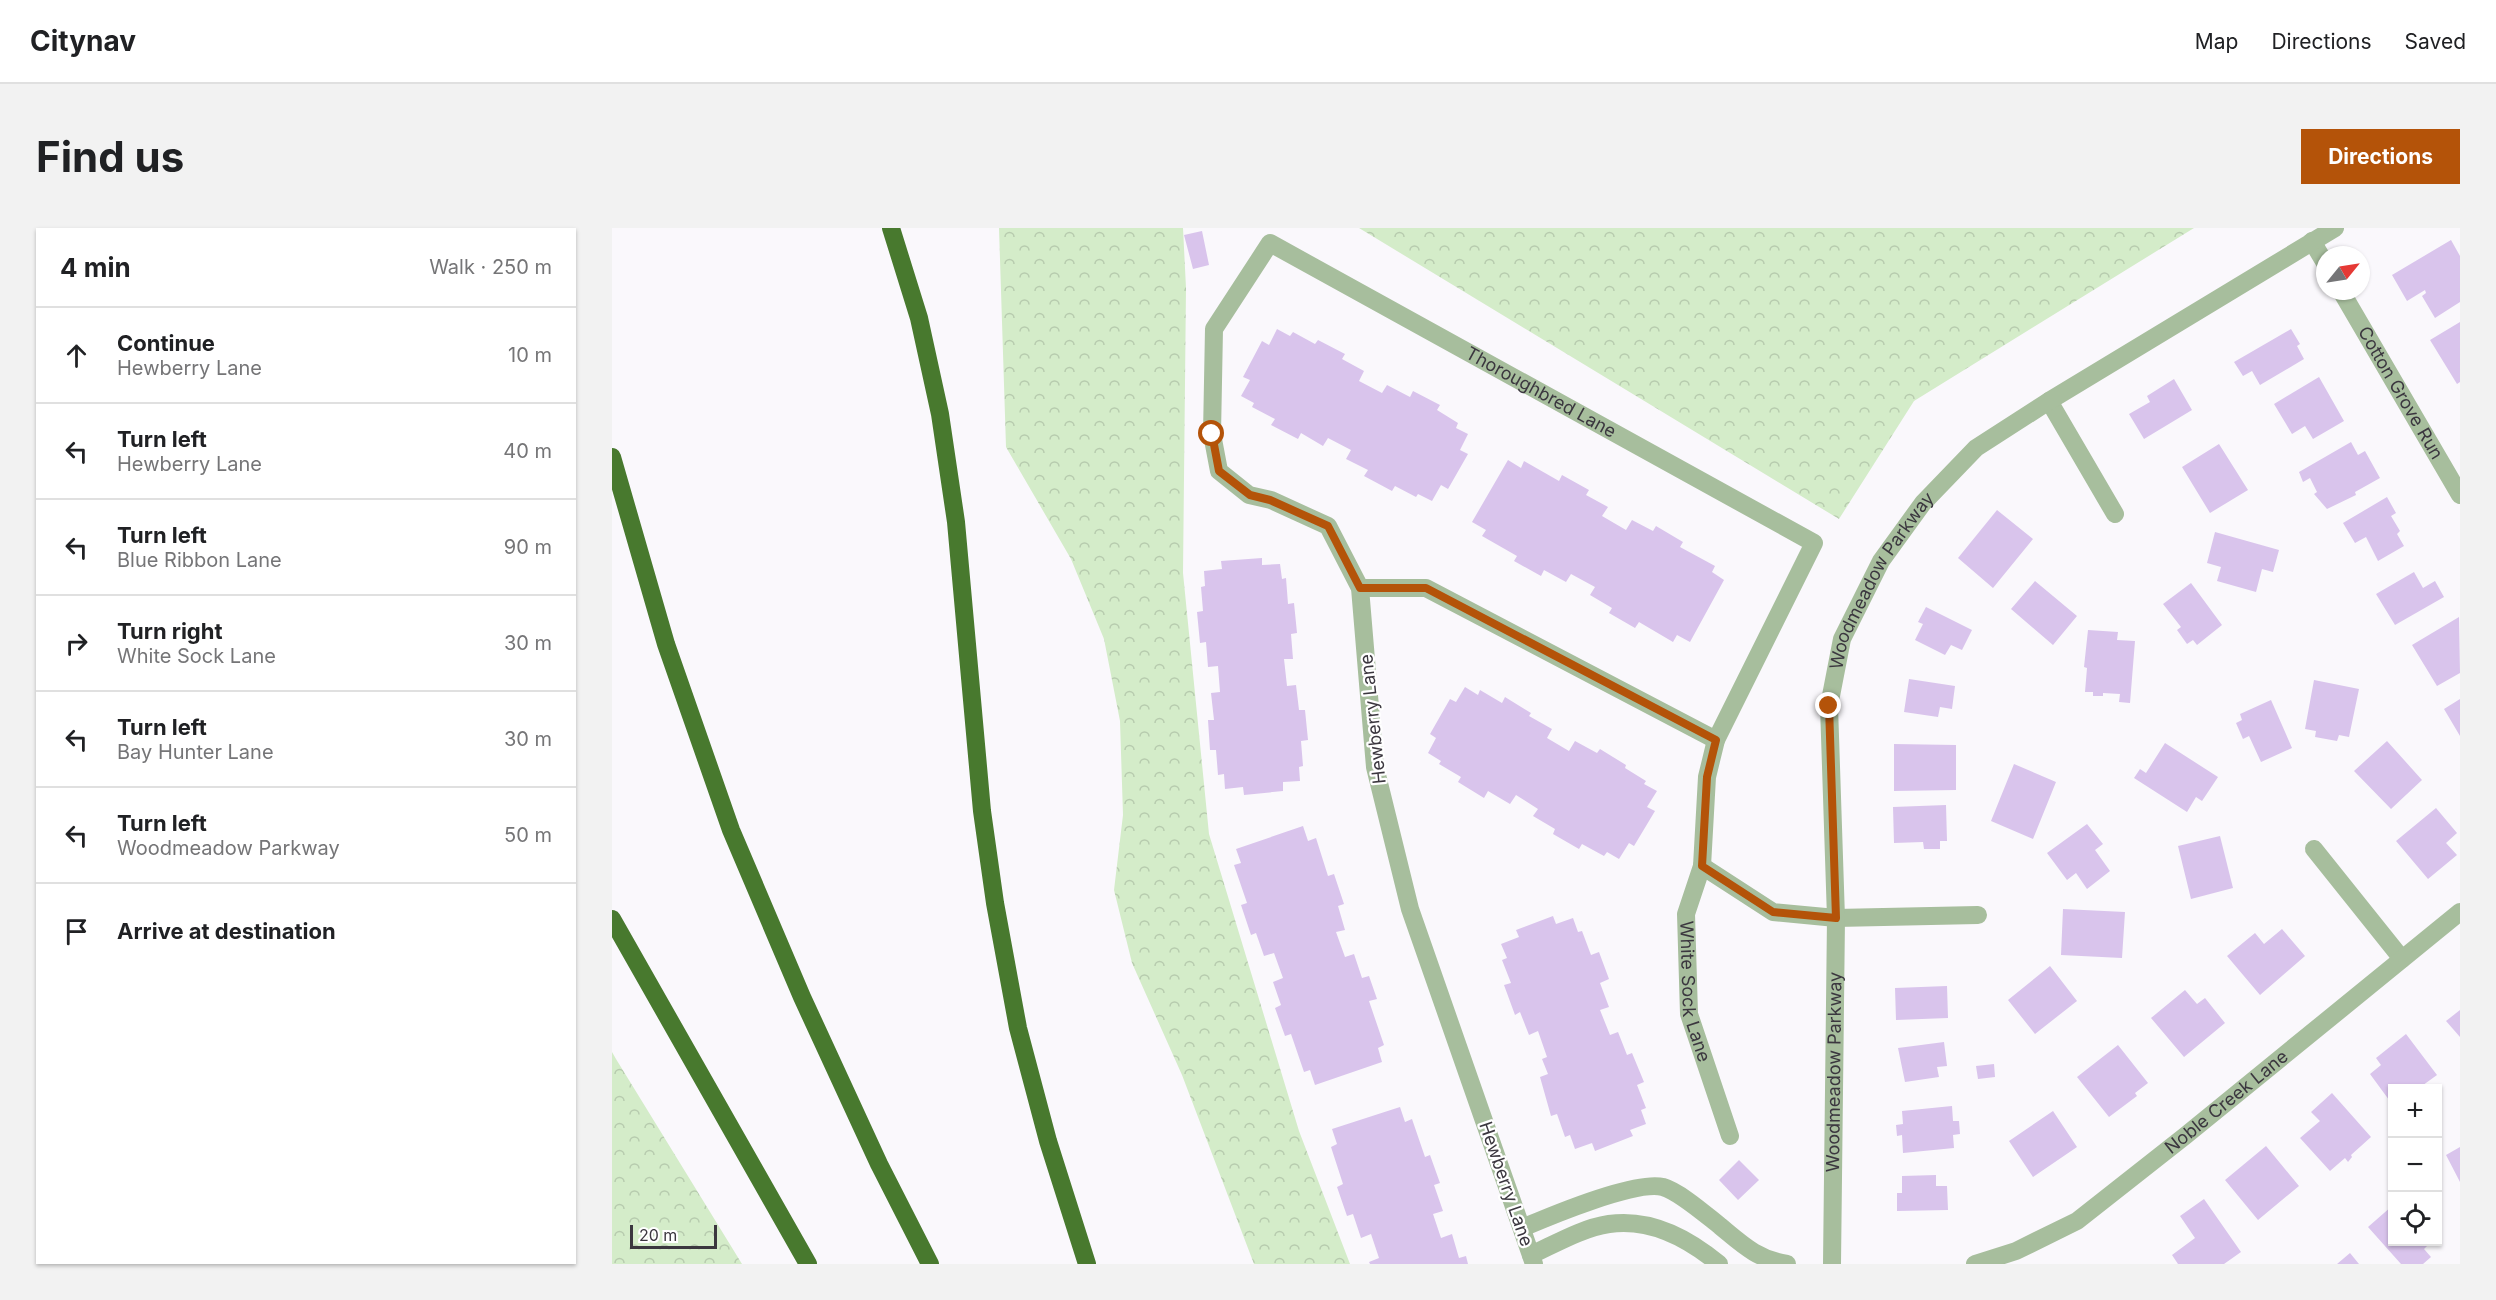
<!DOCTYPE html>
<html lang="en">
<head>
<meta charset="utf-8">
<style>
  :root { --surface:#fff; --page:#f2f2f2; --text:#202124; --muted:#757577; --line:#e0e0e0; --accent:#b45309 }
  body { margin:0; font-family:Inter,sans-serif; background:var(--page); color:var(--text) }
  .controls { position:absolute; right:18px; bottom:18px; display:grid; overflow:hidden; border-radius:0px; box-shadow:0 2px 4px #0004 }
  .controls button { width:54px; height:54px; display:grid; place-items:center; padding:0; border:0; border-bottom:2px solid var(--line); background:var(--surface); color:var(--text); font:30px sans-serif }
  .compass { position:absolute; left:1704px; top:18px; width:54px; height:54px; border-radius:50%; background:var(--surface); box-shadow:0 2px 4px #0004; rotate:60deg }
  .scale { position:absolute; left:18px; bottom:15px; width:87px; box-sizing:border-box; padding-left:6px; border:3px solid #3b373f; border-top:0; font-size:16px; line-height:21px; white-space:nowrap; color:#3b373f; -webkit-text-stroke:4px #fff; paint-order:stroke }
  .stop { position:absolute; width:18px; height:18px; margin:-14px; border:4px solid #b45309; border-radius:50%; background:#fff }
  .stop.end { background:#b45309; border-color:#fff; box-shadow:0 2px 6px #0008 }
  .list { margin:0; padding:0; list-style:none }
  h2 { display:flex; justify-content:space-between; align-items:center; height:78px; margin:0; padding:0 24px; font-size:26px }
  h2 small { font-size:20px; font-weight:400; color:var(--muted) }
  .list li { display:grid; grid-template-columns:39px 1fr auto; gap:18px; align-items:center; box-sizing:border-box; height:96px; padding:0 24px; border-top:2px solid var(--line) }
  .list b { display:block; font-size:22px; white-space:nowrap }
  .list p { margin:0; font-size:20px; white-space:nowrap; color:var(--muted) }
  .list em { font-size:20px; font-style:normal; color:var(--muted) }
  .icon { flex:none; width:33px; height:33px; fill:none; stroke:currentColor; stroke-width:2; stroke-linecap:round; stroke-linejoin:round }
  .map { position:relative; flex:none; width:1848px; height:1036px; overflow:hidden; border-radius:0px }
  header { display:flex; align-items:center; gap:36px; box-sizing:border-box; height:84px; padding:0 30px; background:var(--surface); border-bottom:2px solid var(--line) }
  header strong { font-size:28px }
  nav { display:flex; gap:33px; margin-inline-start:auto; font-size:21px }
  .intro { display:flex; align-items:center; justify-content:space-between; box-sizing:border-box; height:144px; padding:0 36px }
  h1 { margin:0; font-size:42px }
  .button { padding:15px 27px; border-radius:0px; background:var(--accent); color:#fff; font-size:21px; font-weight:700 }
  main { display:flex; gap:36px; padding:0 36px }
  aside { flex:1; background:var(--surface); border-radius:0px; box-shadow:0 2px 4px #0004 }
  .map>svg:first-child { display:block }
</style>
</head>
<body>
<header>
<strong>Citynav</strong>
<nav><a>Map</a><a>Directions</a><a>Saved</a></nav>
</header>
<div class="intro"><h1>Find us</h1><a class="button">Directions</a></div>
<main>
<aside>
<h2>4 min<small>Walk · 250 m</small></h2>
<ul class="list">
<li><svg class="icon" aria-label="ahead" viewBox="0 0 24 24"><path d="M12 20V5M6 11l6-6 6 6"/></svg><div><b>Continue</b><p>Hewberry Lane</p></div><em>10 m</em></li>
<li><svg class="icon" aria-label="left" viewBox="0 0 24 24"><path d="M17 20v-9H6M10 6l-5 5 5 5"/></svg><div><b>Turn left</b><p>Hewberry Lane</p></div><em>40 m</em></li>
<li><svg class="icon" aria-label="left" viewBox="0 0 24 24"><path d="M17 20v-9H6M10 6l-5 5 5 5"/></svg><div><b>Turn left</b><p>Blue Ribbon Lane</p></div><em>90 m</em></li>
<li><svg class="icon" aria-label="right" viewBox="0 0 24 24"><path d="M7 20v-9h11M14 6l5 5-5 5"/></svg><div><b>Turn right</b><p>White Sock Lane</p></div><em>30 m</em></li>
<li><svg class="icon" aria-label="left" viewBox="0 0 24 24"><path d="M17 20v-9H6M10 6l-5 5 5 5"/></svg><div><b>Turn left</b><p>Bay Hunter Lane</p></div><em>30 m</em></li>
<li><svg class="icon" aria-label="left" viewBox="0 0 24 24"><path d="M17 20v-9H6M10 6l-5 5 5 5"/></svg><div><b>Turn left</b><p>Woodmeadow Parkway</p></div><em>50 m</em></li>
<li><svg class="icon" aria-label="arrive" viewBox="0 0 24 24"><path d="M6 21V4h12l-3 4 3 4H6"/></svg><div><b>Arrive at destination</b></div></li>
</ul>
</aside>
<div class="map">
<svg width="1848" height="1036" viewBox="0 0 1848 1036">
  <defs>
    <pattern id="forest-crowns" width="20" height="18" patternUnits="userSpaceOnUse" patternTransform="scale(1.5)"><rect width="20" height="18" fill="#d4ecc9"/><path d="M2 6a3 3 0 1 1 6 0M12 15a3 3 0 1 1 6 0" fill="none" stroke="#b7cbae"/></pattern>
  </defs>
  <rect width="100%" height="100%" fill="#faf8fc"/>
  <path fill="url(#forest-crowns)" d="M387 0H571L574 60 571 345 597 606 687 903 738 1036H642L570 847 520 735 502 662 511 587 508 493 492 411 459 331 394 219Z
    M747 0H1582L1302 173 1227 291Z
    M0 824 4 831 130 1036H0Z"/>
  <path fill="#d9c4ec" d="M590 3 597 37 581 41 572 7Z
    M1839 12 1848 28V74L1823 90 1810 68 1814 65 1813 62 1795 73 1780 47Z
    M1848 94V154L1845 156 1818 112Z
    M665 101 678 108 681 104 703 116 706 112 733 126 730 131 752 143 747 153 770 165 775 157 798 169 801 163 828 177 825 182 846 195 844 200 856 206 848 222 856 226 836 261 829 257 820 273 806 266 804 269 783 258 780 263 752 248 756 242 734 231 739 222 716 210 711 218 689 205 686 211 659 197 663 191 640 179 642 175 629 168 638 152 631 149 650 113 657 117Z
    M1679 101 1688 116 1685 118 1692 131 1648 157 1640 143 1631 148 1622 134Z
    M1707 149 1732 193 1701 211 1693 198 1680 206 1662 176Z
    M1562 151 1580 182 1532 211 1517 186 1538 174 1535 168Z
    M1739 214 1746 227 1753 223 1768 250 1743 264 1744 267 1715 281 1702 266 1705 264 1698 250 1691 254 1687 244Z
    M1607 216 1636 262 1598 285 1570 239Z
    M896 232 909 240 912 233 947 253 950 247 977 262 974 267 996 279 990 288 1014 302 1020 292 1041 303 1044 298 1071 314 1068 319 1103 338 1100 344 1112 352 1078 414 1065 407 1061 414 1027 394 1023 400 997 385 1000 380 978 367 983 359 959 346 954 354 932 342 929 348 902 333 905 328 870 308 874 302 860 294Z
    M1775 269 1784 285 1779 288 1788 303 1785 306 1792 318 1766 333 1754 309 1743 315 1731 295Z
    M1385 282 1421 311 1381 360 1346 330Z
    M1603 304 1667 322 1661 344 1650 341 1644 364 1605 353 1609 339 1595 335Z
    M650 330V337L668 336 670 351 674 350 676 376 682 375 685 405 679 406 681 431H672L675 458 684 457 687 482H693L696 512 689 513 691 538 687 539 688 553 671 554V563L632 567 631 559 613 561 612 546 606 547 604 522H598L596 492H602L599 465 608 464 606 438 596 439 594 414 588 415 585 384 591 383 589 359 593 358 592 343 610 341 609 333Z
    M1802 344 1811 360 1823 353 1832 369 1783 397 1764 366Z
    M1423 353 1465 388 1441 417 1399 381Z
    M1579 355 1610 397 1585 417 1581 412 1575 416 1565 402 1569 399 1551 376Z
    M1314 379 1360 402 1350 422 1339 417 1333 427 1303 412 1311 396 1306 394Z
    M1847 389 1848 445 1825 458 1800 417Z
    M1476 402 1506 404 1505 412 1523 413 1518 475 1507 474 1508 466 1491 465V468H1481V464H1473L1475 440 1472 439Z
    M1297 451 1343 458 1340 481 1328 479 1326 489 1292 484Z
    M1702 452 1747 461 1737 509 1727 507 1725 513 1703 509 1704 503 1693 501Z
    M853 459 866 467 868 462 890 475 893 469 919 485 917 488 940 501 935 510 957 523 963 513 985 525 988 521 1014 537 1013 540 1034 553 1032 556 1045 563 1035 579 1043 583 1022 618 1017 615 1007 631 995 624 992 628 970 616 967 621 941 606 943 601 921 588 926 581 904 567 898 576 876 563 872 570 846 554 849 549 827 536 829 533 816 525 824 510 818 506 838 471 844 474Z
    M1848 471V508L1832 481Z
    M1659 472 1680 520 1649 534 1637 508 1631 511 1624 495 1630 492 1628 486Z
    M1775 513 1810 552 1779 581 1742 543Z
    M1553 515 1606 549 1590 573 1584 569 1575 584 1522 550 1528 541 1534 545Z
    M1282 516 1344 517V562L1282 563Z
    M1402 536 1444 554 1421 611 1379 593Z
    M1334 577 1335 613H1328V621H1312L1311 614 1282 615 1281 579Z
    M1824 580 1845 605 1834 615 1845 627 1816 651 1784 613Z
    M1475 596 1491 616 1483 622 1498 643 1475 661 1464 645 1455 652 1435 625Z
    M691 598 696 613 704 610 716 648 722 646 732 676 726 678 733 702 724 704 733 729 742 726 750 750 757 748 765 771 757 773 772 817 766 820 770 834 703 857 698 842 692 844 679 806 673 808 663 780 669 777 661 754 671 750 662 725 652 728 644 705 639 707 629 677 635 675 622 637 629 635 624 621Z
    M1608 608 1621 660 1579 671 1566 618Z
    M1451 681 1513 684 1510 730 1449 727Z
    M941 688 944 696 961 690 966 704 970 703 979 727 987 724 997 751 988 755 997 779 988 782 998 807 1006 804 1015 827 1020 825 1032 854 1025 857 1034 880 1029 882 1034 896 1018 902 1021 908 983 923 980 915 963 921 958 907 953 909 945 886 939 888 928 849 936 846 930 831 935 829 926 803 917 807 908 784 903 787 892 757 899 755 890 732 895 730 889 716 907 709 904 702Z
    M1670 701 1693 728 1648 767 1615 728 1643 705 1652 716Z
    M1438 738 1465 773 1423 806 1396 772Z
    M1335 758 1336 790 1284 792 1283 760Z
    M1573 762 1585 776 1593 770 1613 795 1572 829 1539 790Z
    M1848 782V809L1834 793Z
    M1794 806 1825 847 1807 860H1780V876L1758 846 1769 837 1764 830Z
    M1332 814 1335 838 1325 839 1327 849 1293 854 1286 820Z
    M1506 817 1536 855 1523 865 1525 868 1497 889 1465 849Z
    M1382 836 1383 849 1366 851 1364 838Z
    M1720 865 1759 909 1739 927 1740 929 1736 934 1733 930 1718 943 1688 910 1708 893 1699 884Z
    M1340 878 1341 893H1347L1348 906 1341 907 1342 920 1291 925 1290 907 1285 908 1284 897 1291 896 1290 883Z
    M788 879 793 894 800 891 813 929 818 927 828 955 822 957 831 983 821 986 829 1010 840 1006 847 1030 854 1028 856 1036H758L757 1034 767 1030 759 1006 749 1010 741 986 735 988 725 959 731 956 719 919 725 916 720 901Z
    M1441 883 1465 919 1421 949 1397 913Z
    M1654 918 1687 958 1646 992 1613 952Z
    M1848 919V954L1834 927Z
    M1127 932 1147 952 1126 972 1107 952Z
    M1324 947V958H1335L1336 982 1285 983V965H1290V948Z
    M1592 971 1629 1024 1612 1036H1566L1560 1027 1583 1010 1568 988Z
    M1780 978V1014H1819L1812 1021 1819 1029 1811 1036H1789L1756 999Z
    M1738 1025 1747 1036H1725Z"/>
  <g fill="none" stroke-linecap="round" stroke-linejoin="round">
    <g stroke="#a7be9d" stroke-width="18">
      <path d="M1700 13 1713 35"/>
      <path id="s1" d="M1729 63 1848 267"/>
      <path d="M1437 173 1503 286"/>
      <path d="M748 360H814L1104 512"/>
      <path d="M1702 621 1790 731"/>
      <path d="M1090 638 1161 684 1224 690 1366 687"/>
      <path d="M910 1000C938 988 1024 952 1051 959 1068 964 1094 987 1108 998 1131 1017 1145 1031 1175 1036"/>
      <path d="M919 1027C943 1016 970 1000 997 996 1038 990 1077 1011 1107 1036"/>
      <path id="s2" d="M922 1036 798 681 763 539 748 360 716 298 659 272 637 267 607 243 600 206 602 101 658 15 1202 315 1104 512 1095 549 1090 638 1074 686 1077 786 1118 908"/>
      <path id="s3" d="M1220 1036 1224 690 1217 478 1230 411 1269 333 1311 275 1364 220 1437 173 1723 0"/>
      <path id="s4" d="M1363 1036 1404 1023 1465 993 1573 908 1848 684"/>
    </g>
    <path stroke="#48792e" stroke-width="18" d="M279 0 307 90 328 186 344 294 370 583 383 675 406 800 436 913 475 1036
      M0 229 54 416 119 602 190 769 267 936 318 1036
      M0 691 196 1036"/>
  </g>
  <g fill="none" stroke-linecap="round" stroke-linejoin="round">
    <path stroke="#b45309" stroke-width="8" d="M600 206 607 243 638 267 658 272 716 298 748 360H814L1104 512 1095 549 1090 638 1161 684 1224 690 1217 478"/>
  </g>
  <g text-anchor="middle" stroke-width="4.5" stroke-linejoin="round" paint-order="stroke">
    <g font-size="18" fill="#3b373f" stroke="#fff">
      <text dy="6" stroke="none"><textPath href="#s2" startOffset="1450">Thoroughbred Lane</textPath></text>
      <text dy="6" stroke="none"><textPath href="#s1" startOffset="118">Cotton Grove Run</textPath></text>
      <text dy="6" stroke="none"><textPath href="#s3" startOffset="696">Woodmeadow Parkway</textPath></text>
      <text transform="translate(761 491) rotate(-96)" y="6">Hewberry Lane</text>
      <text dy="6" stroke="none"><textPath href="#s2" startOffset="2238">White Sock Lane</textPath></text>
      <text dy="6" stroke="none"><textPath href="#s3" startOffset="192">Woodmeadow Parkway</textPath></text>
      <text dy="6" stroke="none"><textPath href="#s4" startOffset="302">Noble Creek Lane</textPath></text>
      <text transform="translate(894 956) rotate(71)" y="6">Hewberry Lane</text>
    </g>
  </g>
</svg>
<div class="controls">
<button>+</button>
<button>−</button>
<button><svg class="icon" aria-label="locate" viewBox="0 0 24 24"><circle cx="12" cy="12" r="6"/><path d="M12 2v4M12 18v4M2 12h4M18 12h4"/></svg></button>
</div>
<svg class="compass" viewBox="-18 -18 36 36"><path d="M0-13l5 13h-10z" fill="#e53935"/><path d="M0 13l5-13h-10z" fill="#757577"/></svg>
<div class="scale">20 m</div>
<div class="stop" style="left:600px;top:206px"></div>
<div class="stop end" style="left:1217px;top:478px"></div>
</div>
</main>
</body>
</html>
